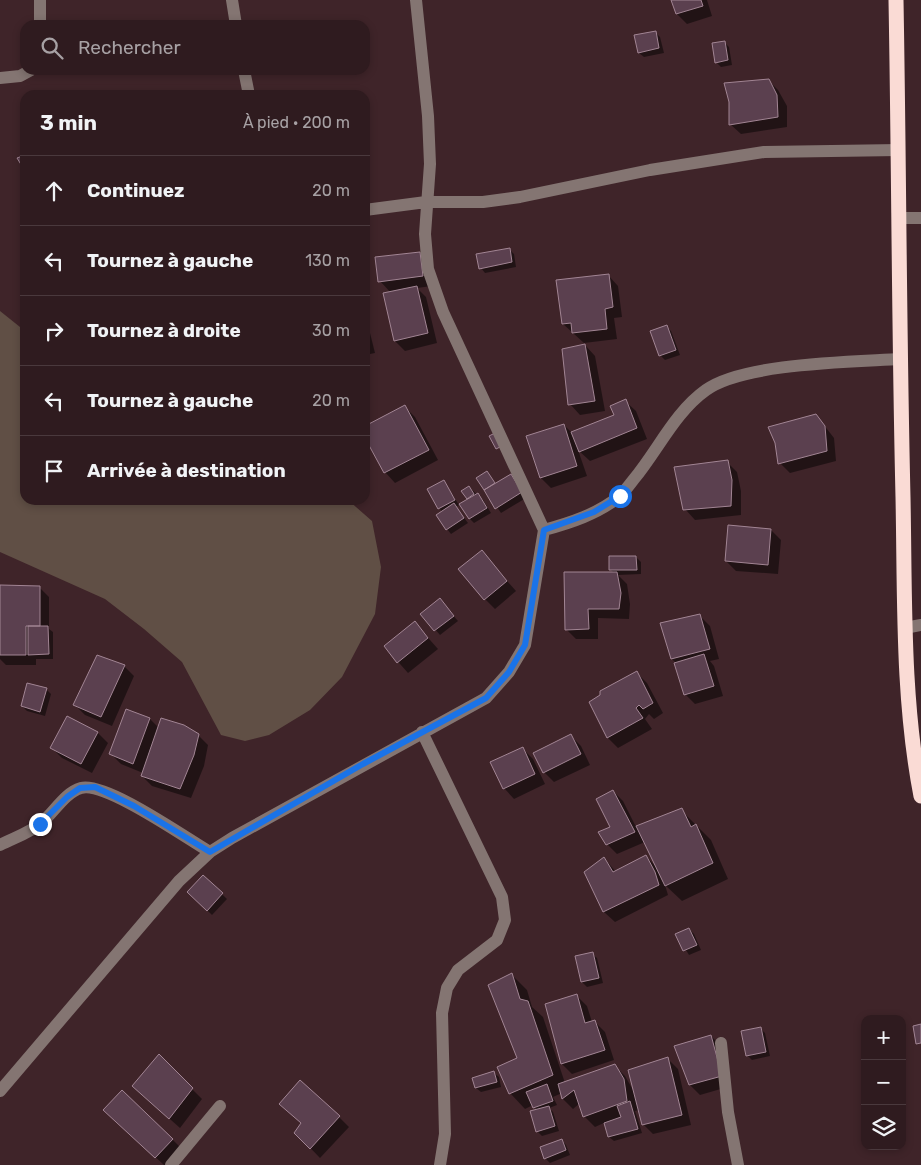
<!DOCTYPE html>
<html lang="fr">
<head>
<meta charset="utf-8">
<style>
  :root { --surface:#2f1b1f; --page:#372428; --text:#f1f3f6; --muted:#a7a1a4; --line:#4a393d }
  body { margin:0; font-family:Rubik,sans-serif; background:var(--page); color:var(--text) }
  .controls { position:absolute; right:15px; bottom:15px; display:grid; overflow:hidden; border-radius:10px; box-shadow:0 2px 8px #0003 }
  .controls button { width:45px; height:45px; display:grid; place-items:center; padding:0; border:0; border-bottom:1px solid var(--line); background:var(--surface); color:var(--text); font:25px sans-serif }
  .stop { position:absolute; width:15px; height:15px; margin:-11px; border:4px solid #1a73e8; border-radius:50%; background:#fff }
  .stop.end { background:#1a73e8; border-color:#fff; box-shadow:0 1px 5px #0008 }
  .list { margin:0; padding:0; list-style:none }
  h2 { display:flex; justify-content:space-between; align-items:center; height:65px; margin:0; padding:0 20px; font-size:21px }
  h2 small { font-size:16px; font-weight:400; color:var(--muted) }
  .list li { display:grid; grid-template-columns:32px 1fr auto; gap:15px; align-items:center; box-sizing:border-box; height:70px; padding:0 20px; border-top:1px solid var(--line) }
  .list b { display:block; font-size:19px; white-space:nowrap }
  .list em { font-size:16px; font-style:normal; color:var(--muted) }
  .icon { flex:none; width:28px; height:28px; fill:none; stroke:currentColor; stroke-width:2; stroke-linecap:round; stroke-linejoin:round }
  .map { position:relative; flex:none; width:921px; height:1165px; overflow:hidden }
  .search { position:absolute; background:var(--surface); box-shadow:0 2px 8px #0003; left:20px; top:20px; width:350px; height:55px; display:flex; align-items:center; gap:12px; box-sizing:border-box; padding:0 18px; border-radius:15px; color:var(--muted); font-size:19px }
  .panel { position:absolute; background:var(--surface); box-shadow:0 2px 8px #0003; left:20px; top:90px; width:350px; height:415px; border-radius:15px }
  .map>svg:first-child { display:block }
</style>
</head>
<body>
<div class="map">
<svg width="921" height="1165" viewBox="0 0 921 1165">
  <rect width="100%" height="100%" fill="#3f2429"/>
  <path fill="#604f45" d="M0 311 25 331V500H348L372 521 381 567 375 614 342 677 310 710 269 735 245 741 221 735 182 662 144 629 105 599 0 552Z"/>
  <path fill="#0007" d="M673 0H707L712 16 687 24 677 14Z
    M655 32 660 37 664 53 644 57 639 53Z
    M724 42 729 47 732 65 721 67 716 62Z
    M768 80 778 90 787 106V127L741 134 730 124Z
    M365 131 369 181H365Z
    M509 249 514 254 516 267 485 273 481 268Z
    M419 253 430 263 432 286 417 288 426 297 437 343 405 351 395 341 384 294 391 293 380 281Z
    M365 258 369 279 365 280Z
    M608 275 618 286 622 317 614 318 617 339 584 343 563 324Z
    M365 313 375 353 365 355Z
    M666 326 671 331 680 355 665 360 660 355Z
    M585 345 595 356 605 411 580 415 570 404Z
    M625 401 636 411 647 439 590 461 578 450 587 476 551 488 541 478 564 425 572 433 616 416Z
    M405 407 415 417 438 460 395 483 385 472 365 435V427Z
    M816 415 834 438 836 461 790 473 780 463 776 443Z
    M727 462 737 472 741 491V515L695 520 685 509Z
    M487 472 496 484 510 475 526 498 501 513 477 478Z
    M444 482 459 505 456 507 468 523 451 534 447 529 442 512 428 490Z
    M469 487 483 500 491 513 474 523 470 519Z
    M771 530 781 540 778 574 736 571 726 561Z
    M481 552 516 591 495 609 485 599Z
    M636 557 641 562V574L618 575 627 584 630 604 629 619 598 618V639H576L566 629 614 573 611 570Z
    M0 587H39L49 597V629L53 632V659H36V665H6L0 659Z
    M444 605 458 621 440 635 422 614Z
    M700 616 710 626 719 659 710 661 714 666 723 696 695 704 685 694 677 664 672 659Z
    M415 623 438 649 408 673 385 647Z
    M124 666 134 676 112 726 85 715 75 705Z
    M637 673 647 683 663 713 654 719 649 714 645 719 652 729 618 748 608 738 591 702Z
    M46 689 51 694 45 716 27 711 22 706Z
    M126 710 150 719 159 728 198 735 208 745 204 766 191 798 152 786 142 776 143 773 121 764 111 754Z
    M98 733 108 743 92 773 62 758 52 748Z
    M571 736 581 746 590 765 554 782 544 772Z
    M523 749 533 759 545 784 514 799 504 788Z
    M613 791 623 801 636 827 681 810 711 840 728 879 682 901 665 885 668 895 615 922 604 912 585 873 604 858 616 872 646 856 658 869 645 842 617 854 607 844 612 827Z
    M204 877 227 899 212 915 189 892Z
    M689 929 694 934 701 950 689 955 677 935Z
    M592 954 597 958 603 983 587 987 582 982 576 957Z
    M512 975 527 990 532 1007 543 1017 565 1083 615 1066 625 1076 633 1090 668 1059 678 1069 691 1125 653 1134 643 1124 639 1110 635 1111 642 1133 614 1141 609 1137 606 1122 595 1127 584 1116 580 1103 573 1109 563 1099 562 1093 553 1097 557 1105 549 1108 553 1112 559 1131 542 1136 537 1131V1110L533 1105 525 1109 510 1093 519 1059Z
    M577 996 587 1006 592 1022H595L605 1032 614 1060 572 1074 562 1064 546 1005Z
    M760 1028 765 1033 770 1056 752 1060 747 1055Z
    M711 1036 721 1046 731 1086 700 1095 690 1085Z
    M159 1056 202 1099 180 1128 144 1096Z
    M494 1073 499 1077 501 1087 481 1092 476 1088Z
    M339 1117 349 1127 320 1158 295 1132 303 1124Z
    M115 1120 172 1139 182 1149 167 1165H164Z
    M562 1140 566 1145 570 1155 550 1163 545 1158Z"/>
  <path fill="#5b404f" stroke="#a28594" d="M671 0H701L703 6 676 14Z
    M656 31 659 48 638 53 634 35Z
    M725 41 728 60 715 63 712 43Z
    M769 79 777 95 778 117 729 125V102L724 83Z
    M25 155V171L17 158Z
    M510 248 512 262 479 269 476 254Z
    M420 252 423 276 378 282 375 257Z
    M609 274 613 307 605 309 607 329 572 333 571 323 562 324 556 280Z
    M417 286 428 333 394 341 383 293Z
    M667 325 676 350 659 356 650 331Z
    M585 344 595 401 568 405 562 349Z
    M626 399 637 428 579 452 571 432 614 415 610 406Z
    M405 405 429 450 384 473 365 438V426Z
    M816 414 825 426 827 451 778 464 775 443 768 427Z
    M564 424 577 466 540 478 526 436Z
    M497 432 504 445 496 449 489 436Z
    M728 460 732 480 731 506 683 510 674 467Z
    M487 471 495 483 484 490 476 478Z
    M511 474 522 492 495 509 484 490Z
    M444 480 455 500 438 509 427 489Z
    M469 486 474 494 467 499 461 491Z
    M478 493 487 508 469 519 459 504Z
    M454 503 464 518 446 530 436 515Z
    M728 525 771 529 768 565 725 561Z
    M482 550 507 581 484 600 458 569Z
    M609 556H636L637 570H609Z
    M564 572H617L621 593 619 609H588L589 629 565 630Z
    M0 585 40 586V626H26V655H0Z
    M440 598 454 616 434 631 420 614Z
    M700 614 710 649 671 659 660 623Z
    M415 621 428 638 397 663 384 646Z
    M28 626H48L49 654 28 655Z
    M704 654 714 686 684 695 674 663Z
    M97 655 125 665 101 717 73 705Z
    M637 671 653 703 643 709 639 705 636 708 643 718 607 738 589 702 600 695V691Z
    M27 683 47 688 40 712 21 706Z
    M126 709 150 718 133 764 109 754Z
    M67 716 98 732 81 764 50 748Z
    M161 718 184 725 199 734 194 755 180 789 141 776Z
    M571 734 581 754 543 773 533 753Z
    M523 747 535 774 503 789 490 762Z
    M613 790 635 832 606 845 598 832 610 827 596 799Z
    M682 808 691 827 696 824 713 863 665 886 636 826Z
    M646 855 655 872 659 885 603 912 584 872 604 857 613 872Z
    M203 875 223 893 207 911 187 892Z
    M689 928 697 945 683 951 675 934Z
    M593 952 599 978 581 982 575 956Z
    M512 973 520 999 528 1001 553 1075 509 1094 497 1067 517 1058 488 985Z
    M577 994 585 1023 595 1020 605 1050 561 1064 545 1004Z
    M921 1024V1043L916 1044 913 1026Z
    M761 1027 766 1052 746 1056 741 1031Z
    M711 1035 722 1076 689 1085 674 1046Z
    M159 1054 193 1088 169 1119 132 1086Z
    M668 1057 682 1115 642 1125 628 1070Z
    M615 1064 624 1079 627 1101 583 1117 574 1090 562 1099 558 1084Z
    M494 1071 497 1082 475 1088 472 1078Z
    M300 1080 340 1116 310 1149 294 1133 301 1123 279 1104Z
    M547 1084 553 1101 533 1108 526 1092Z
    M122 1090 173 1139 155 1158 103 1110Z
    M630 1101 638 1129 608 1137 604 1123 621 1117 617 1106Z
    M549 1106 555 1126 536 1132 530 1111Z
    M562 1139 566 1150 544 1159 540 1147Z"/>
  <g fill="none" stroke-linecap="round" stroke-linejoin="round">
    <path stroke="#847572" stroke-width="12" d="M232 0 236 25
      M416 0 428 116 430 164 425 234 428 269 443 312 544 530
      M40 25V0
      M244 70 249 95
      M0 78 20 76 31 70
      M365 210 426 202H483L520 197 650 170 764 152 899 150
      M899 218H921
      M905 628 921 625
      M422 732 502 897 505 920 497 940 458 970 447 988 442 1013 445 1134 440 1165
      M0 845C13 838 30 833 41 823 54 813 64 793 81 788 105 781 186 838 210 852
      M721 1043 728 1112 738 1165
      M0 1091 179 881 210 852 232 838 486 698 509 672 525 645 544 530C570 523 598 514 620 496 625 491 630 484 634 479 658 450 675 412 706 390 743 363 852 362 900 359
      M171 1165 220 1106"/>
    <path stroke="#fadbd5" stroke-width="15" d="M896 0C899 166 899 331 903 497 905 596 902 698 921 796"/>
  </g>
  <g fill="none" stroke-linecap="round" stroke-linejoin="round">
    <path stroke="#1a73e8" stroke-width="6" d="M40 824 67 797 80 788 95 787 134 806 210 852 363 764 486 698 509 672 525 645 544 530 594 512 620 496"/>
  </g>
</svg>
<div class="controls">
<button>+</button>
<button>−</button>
<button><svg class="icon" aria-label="layers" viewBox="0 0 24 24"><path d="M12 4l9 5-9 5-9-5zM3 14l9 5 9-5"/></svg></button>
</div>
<div class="stop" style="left:620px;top:496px"></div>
<div class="stop end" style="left:40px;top:824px"></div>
<div class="search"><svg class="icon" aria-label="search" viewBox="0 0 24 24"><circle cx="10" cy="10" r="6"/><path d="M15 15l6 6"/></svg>Rechercher</div>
<section class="panel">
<h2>3 min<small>À pied · 200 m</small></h2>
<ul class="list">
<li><svg class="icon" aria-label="ahead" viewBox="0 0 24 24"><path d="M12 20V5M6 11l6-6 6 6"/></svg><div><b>Continuez</b></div><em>20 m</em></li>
<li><svg class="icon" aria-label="left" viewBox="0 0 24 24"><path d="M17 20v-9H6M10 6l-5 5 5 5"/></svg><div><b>Tournez à gauche</b></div><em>130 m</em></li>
<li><svg class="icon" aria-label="right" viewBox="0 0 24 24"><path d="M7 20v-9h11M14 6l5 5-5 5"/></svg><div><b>Tournez à droite</b></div><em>30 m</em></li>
<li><svg class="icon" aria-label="left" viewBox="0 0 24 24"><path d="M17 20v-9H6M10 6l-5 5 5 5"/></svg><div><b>Tournez à gauche</b></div><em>20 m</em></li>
<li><svg class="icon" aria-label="arrive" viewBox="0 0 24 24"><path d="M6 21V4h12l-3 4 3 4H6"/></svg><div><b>Arrivée à destination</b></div></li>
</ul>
</section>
</div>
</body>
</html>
